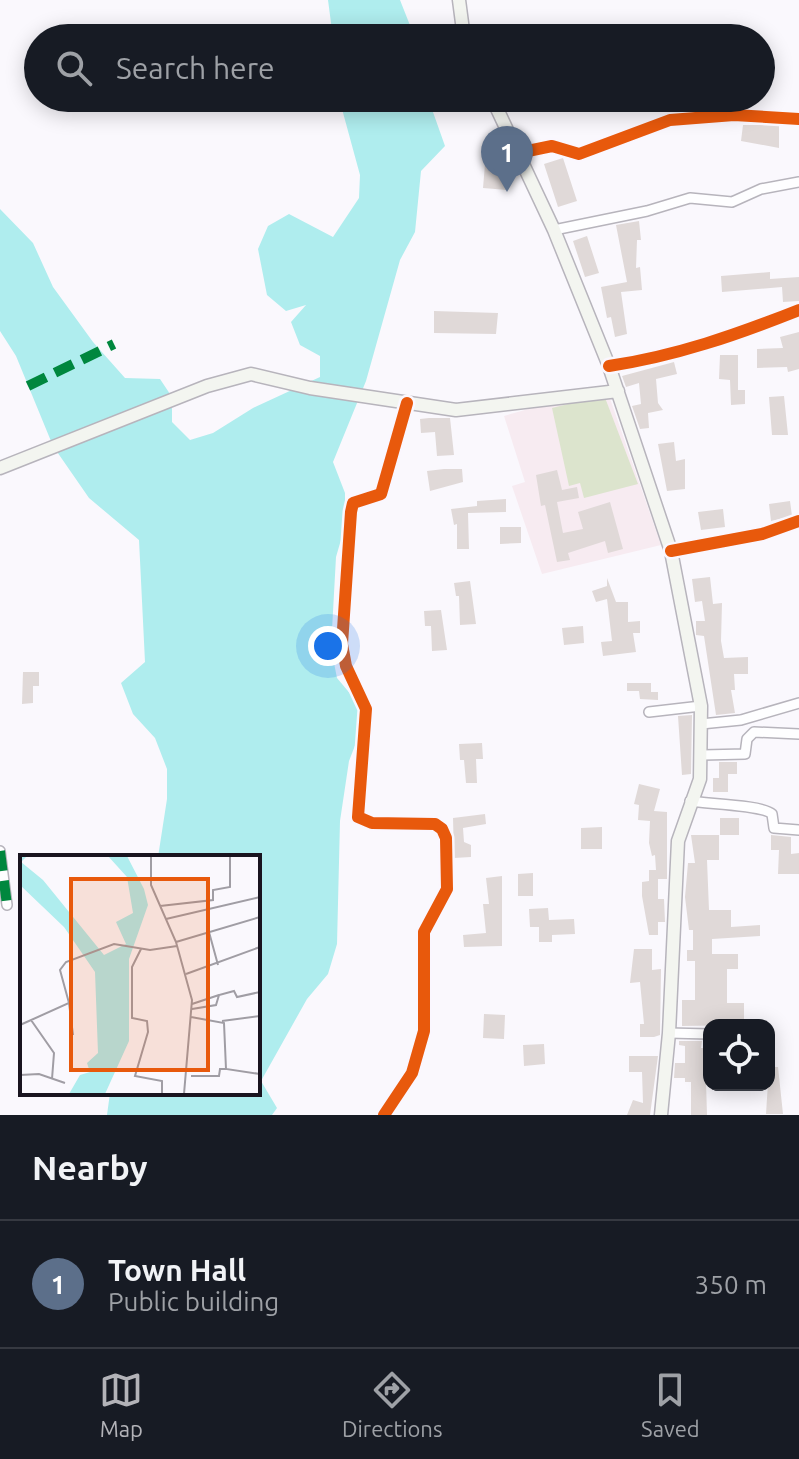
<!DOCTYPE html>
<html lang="en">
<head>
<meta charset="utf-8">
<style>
  :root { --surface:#171b24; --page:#20242c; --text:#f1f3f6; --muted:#9ea1a6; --line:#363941; --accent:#b3b3b8 }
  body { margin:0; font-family:Ubuntu,sans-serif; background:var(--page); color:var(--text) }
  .controls { position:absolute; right:24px; bottom:24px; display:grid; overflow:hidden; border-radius:16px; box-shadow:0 4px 20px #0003 }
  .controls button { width:72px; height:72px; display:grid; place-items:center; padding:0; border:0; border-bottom:2px solid var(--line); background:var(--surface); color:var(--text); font:40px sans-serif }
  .you { position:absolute; left:328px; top:646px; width:28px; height:28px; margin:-20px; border:6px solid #fff; border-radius:50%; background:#1a73e8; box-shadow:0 0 0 12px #1a73e833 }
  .badge { display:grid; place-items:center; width:52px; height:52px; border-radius:50%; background:var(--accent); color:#fff; font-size:26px; font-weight:700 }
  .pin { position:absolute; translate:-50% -66px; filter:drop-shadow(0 2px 4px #0008) }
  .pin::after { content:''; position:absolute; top:42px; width:28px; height:24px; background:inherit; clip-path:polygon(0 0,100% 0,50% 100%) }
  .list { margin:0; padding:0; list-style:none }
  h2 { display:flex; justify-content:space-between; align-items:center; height:104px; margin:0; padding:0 32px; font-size:34px }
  h2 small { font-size:26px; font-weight:400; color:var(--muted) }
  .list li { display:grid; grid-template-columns:52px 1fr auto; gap:24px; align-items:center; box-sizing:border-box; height:128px; padding:0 32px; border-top:2px solid var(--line) }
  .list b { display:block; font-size:30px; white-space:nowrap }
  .list p { margin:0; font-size:26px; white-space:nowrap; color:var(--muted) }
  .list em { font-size:26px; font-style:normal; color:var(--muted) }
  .icon { flex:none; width:44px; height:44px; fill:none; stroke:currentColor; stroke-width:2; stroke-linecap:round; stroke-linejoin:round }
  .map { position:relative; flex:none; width:799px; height:1115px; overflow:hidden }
  .search { position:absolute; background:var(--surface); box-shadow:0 4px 20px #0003; left:24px; right:24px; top:24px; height:88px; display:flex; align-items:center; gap:20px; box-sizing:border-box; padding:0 28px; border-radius:44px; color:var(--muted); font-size:30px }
  .sheet { height:232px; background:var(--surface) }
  nav { display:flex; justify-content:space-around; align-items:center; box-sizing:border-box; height:112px; border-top:2px solid var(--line); background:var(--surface); font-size:22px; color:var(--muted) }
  nav a { display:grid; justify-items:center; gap:4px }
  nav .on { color:var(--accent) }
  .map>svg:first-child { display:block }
</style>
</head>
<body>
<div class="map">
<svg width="799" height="1115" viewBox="0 0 799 1115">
  <rect width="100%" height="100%" fill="#faf8fd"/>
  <path fill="#f7ebf1" d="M606 387 661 545 542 574 512 486 525 482 504 416Z"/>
  <path fill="#dce4cd" d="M604 395 638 484 584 498 580 483 569 486 552 408Z"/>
  <path fill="#afedee" d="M328 0H400L415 38H333Z
    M339 98H428L445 146 421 171 415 232 400 260 366 381 333 462 345 493V526L336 557 331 648 337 678 358 703 361 730 349 761 340 821 337 944 328 974 307 999 261 1081 277 1108 272 1115H107L110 1093H258V857H158L167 799V769L155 738 133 714 121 683 145 662 139 540 89 498 53 446 16 356 0 331V209L33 243 53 287 93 342 125 378 160 379 172 397V422L190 440 213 433 253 408 320 377V356L300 345 291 322 306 305 286 311 267 295 258 249 268 226 289 214 333 237 359 198 360 175Z"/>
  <path fill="#e0d9d8" d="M743 125H779V148L741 141Z
    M563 158 577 201 558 207 544 164Z
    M485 164 509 166 507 190 483 188Z
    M639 221 641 240H637L636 268 640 267 642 290 621 292 627 334 615 337 611 317 607 318 601 287 627 282 616 225Z
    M587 236 599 273 585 277 573 241Z
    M770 272V279L799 277V301L783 302 782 287 722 292 721 276Z
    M434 311 498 313 496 334 434 333Z
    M799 332V369L788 372 787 367 757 368V349L783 348 780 337Z
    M720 355H738V390H745V404L731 405 730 380 719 379Z
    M674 362 677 374 656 379 658 403 663 410 648 413 649 428 640 429 632 406 641 404 639 383 626 387 622 376Z
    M784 396 788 435H772L769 397Z
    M429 418H450L454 455 437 456 435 432 421 433 420 419Z
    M674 442 676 461 685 459V489L667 491 658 444Z
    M444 469H462L463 482 430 491 427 471Z
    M557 470 562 490 577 487 579 498 557 502 563 533 583 529 578 512 610 502 623 549 608 553 605 541 568 553 570 560 557 562 545 505 541 506 536 475Z
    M506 499V512L468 513 469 549H457V524L454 525 451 509 477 506V501Z
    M790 501 792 516 771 521 769 504Z
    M723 509 725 527 701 530 698 512Z
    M500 527H521V543L500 544Z
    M710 577 713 604 722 603 721 641 724 658 748 657V674H734L735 690H731L735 713 716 715 704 636 696 635V621H705L702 601 695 602 692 579Z
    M607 578 616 602H628V622L640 621V633H633L636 652 603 656 601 642 612 641 607 599 596 602 592 591 607 586Z
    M470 581 476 624 460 625 459 596H456L454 583Z
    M441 610 447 650 432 651 431 626H425L424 611Z
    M583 626 584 643 564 645 562 628Z
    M23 672H39V686H33V703L22 704Z
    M627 683H651V692H658V700L640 699 639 691H627Z
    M692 715 691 774 682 775 678 716Z
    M482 743 483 759H476L477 783H466L464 760H460L459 744Z
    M719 762H737V774H728V792H713V778H719Z
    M639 784 660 789 654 811 667 812V879H658V899H664L665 922H658V935H649L642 896V882L649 881V870H656L655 855 652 856 649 843 650 821 638 820 639 805 634 804Z
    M485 814 486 824 463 828 464 842 471 845V857L454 858 453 818Z
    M720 818H739V835H720Z
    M602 827V849H581V828Z
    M691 835H719V860H707L709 910H731V927L760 925V936L712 939V954H738V969H727V1003H744V1025L682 1026V1000H695V961H687V950H693V930H689L685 897 688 863H695Z
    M771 835 791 837V854L799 853V874H778L779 850H771Z
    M533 873V896H518V874Z
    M502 876V946L464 947 463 935 486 933 483 904H489L486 878Z
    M548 908 549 920 574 919 575 934 552 935V942H539V927H530L529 909Z
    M634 949H652V970L661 969 660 1035 654 1037H640V1024H644L640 982 630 983Z
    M484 1014 505 1015 504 1039 483 1038Z
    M679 1041H702L701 1048H705L707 1115H691V1082H685V1078H674L675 1063H685V1046L679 1045Z
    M544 1044 545 1064 524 1066 523 1045Z
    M629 1056H658L650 1115H627L633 1100 643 1103 642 1072H629Z
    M769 1067H778L783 1114H766Z"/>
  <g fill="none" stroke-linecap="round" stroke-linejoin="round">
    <g stroke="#b7b4bc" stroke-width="12">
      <path id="street" d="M518 153 552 146 579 154 670 120 734 115 799 119
        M554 230 647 211 690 198 732 202 761 189 799 182
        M609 366C676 356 736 335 799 310
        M671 551 762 534 799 521
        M649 712 701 706
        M701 724 741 720 799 703
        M703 755 745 754 747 739 754 732 799 734
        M690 801C708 804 763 805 772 814L774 828 799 830
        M0 851 7 905
        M669 1033 709 1034
        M384 1115 412 1073 424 1031V932L447 889 446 838 442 829 435 824 372 823 358 817 366 709 346 666 342 644 351 512 353 503 381 494 407 403"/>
    </g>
    <g stroke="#b7b4bc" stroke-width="15">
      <path id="secondary" d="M459 0 464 38
        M492 98 554 230 609 366 671 551 701 706 700 779 678 841 669 1033 661 1115
        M0 468 207 386 251 374 310 388 456 410 618 391"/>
    </g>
    <use href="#street" stroke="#fefeff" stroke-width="9"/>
    <use href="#secondary" stroke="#f3f5f0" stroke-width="12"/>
    <path stroke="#00873e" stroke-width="10" stroke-dasharray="20 10" stroke-linecap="butt" d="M28 386 114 344
      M0 851 7 905"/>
    <g stroke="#faf7fe" stroke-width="17">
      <path id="cycleway" d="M518 153 552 146 579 154 670 120 734 115 799 119
        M609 366C676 356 736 335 799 310
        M671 551 762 534 799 521
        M384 1115 412 1073 424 1031V932L447 889 446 838 442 829 435 824 372 823 358 817 366 709 346 666 342 644 351 512 353 503 381 494 407 403"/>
    </g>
    <use href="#cycleway" stroke="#e8590c" stroke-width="12"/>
  </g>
  <g transform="translate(20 855)">
    <rect width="240" height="240" fill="#faf8fd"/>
    <path d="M0 1H7L1 7 23 25 84 100 106 89 96 67 113 58 107 22 88 1H107L124 34 128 50 109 104V186L85 239H49L60 220 70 217 67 208 78 198 75 117 44 72 0 30Z" fill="#afedee"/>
    <path fill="none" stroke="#a09da4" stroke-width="2" d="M131 1V30L156 87 172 145 164 239M140 51 193 45V35L210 32V1M146 64 240 42M189 77 198 110M156 87 240 62M121 94 112 112V163L127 166 128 177 115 221 142 226V239M239 113 240 137M166 119 240 92M49 148 53 180M172 149 199 140M172 154 196 150 199 140 214 136 217 142 240 137M171 162 204 168 206 214 240 219M11 165 34 198 32 224M202 166 240 161M0 170 49 148 40 115 46 107 94 89 130 95 157 91M0 220 19 219 45 228M171 221H199L200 214H206"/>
    <path fill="#e8590c" fill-opacity="0.15" stroke="#e8590c" stroke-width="4" d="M51 24H188V215H51Z"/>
    <rect width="240" height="240" fill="none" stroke="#19141f" stroke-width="4"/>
  </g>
</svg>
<div class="controls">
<button><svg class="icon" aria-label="locate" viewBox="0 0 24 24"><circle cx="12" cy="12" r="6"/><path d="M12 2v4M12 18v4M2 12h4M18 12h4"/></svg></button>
</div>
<div class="you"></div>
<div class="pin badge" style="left:507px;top:192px;background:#5c6f8a">1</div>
<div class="search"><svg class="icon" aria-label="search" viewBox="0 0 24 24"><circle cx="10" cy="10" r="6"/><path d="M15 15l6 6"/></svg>Search here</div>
</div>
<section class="sheet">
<h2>Nearby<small></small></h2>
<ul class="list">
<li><span class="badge" style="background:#5c6f8a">1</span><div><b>Town Hall</b><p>Public building</p></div><em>350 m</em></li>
</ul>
</section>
<nav>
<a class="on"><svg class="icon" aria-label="map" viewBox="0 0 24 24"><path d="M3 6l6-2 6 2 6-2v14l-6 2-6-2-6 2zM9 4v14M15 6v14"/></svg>Map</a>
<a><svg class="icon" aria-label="directions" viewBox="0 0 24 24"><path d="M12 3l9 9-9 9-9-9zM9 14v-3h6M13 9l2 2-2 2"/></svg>Directions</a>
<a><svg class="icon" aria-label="saved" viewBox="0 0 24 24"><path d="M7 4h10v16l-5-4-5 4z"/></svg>Saved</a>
</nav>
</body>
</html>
